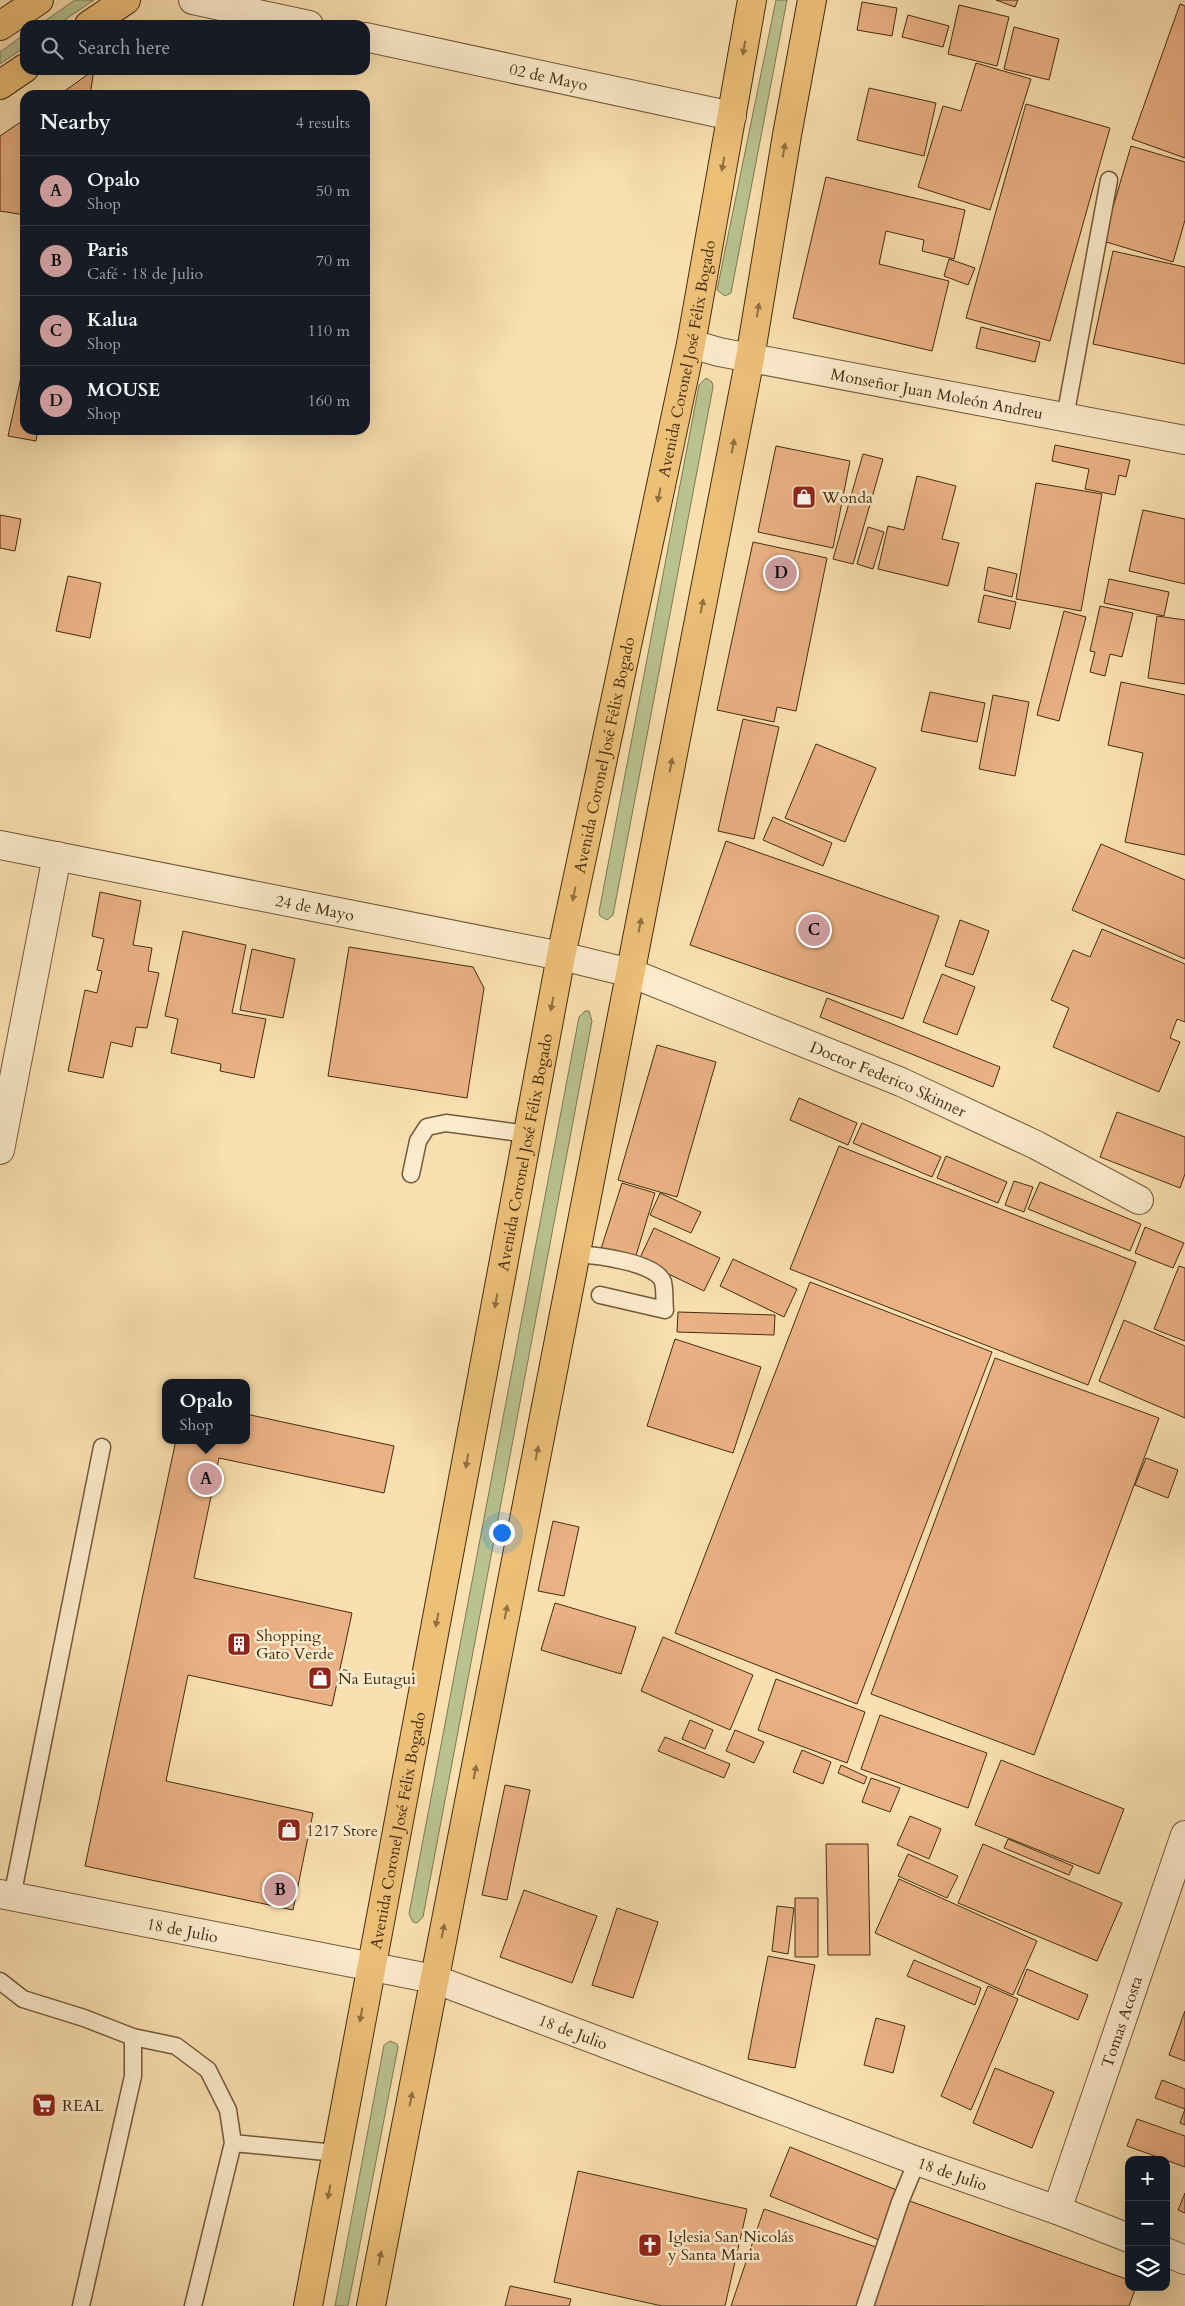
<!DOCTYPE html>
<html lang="en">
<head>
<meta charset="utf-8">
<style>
  :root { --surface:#171b24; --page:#20242c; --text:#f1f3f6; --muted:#9ea1a6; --line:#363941; --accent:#c59692 }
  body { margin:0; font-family:Cardo,serif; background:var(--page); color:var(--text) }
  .controls { position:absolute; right:15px; bottom:15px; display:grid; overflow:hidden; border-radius:10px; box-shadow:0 5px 20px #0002 }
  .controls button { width:45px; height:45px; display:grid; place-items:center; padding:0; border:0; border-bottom:1px solid var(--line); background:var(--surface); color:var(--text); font:25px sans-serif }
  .you { position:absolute; left:501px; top:1532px; width:18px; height:18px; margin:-12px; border:4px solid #fff; border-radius:50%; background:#1a73e8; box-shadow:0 0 0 8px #1a73e833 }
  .badge { display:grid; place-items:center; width:32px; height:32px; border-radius:50%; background:var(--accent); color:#111; font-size:16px; font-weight:700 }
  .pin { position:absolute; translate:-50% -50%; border:2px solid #fff; box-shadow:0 1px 5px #0006 }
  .popup { position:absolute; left:162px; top:1379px; width:88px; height:65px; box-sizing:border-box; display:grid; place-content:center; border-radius:10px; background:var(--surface); filter:drop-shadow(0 1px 4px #0005); font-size:16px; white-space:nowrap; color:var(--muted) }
  .popup b { font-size:19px; color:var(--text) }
  .popup::after { content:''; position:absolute; left:50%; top:100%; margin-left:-10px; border:10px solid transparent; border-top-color:var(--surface) }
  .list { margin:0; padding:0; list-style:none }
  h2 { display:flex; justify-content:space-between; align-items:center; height:65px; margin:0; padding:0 20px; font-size:21px }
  h2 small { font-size:16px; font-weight:400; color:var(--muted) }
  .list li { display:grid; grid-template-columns:32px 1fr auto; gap:15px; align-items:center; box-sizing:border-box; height:70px; padding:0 20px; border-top:1px solid var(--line) }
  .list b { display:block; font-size:19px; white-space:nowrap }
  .list p { margin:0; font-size:16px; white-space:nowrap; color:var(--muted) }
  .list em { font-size:16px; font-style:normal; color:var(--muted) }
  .icon { flex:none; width:28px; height:28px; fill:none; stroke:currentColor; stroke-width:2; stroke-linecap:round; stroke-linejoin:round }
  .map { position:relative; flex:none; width:1185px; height:2306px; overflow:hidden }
  .search { position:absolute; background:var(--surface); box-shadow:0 5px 20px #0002; left:20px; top:20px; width:350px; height:55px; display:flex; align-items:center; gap:12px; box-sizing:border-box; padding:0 18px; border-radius:15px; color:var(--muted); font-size:19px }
  .panel { position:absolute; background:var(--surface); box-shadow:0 5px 20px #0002; left:20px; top:90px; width:350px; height:345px; border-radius:15px }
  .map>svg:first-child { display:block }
</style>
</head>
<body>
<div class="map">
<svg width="1185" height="2306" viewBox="0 0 1185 2306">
  <rect width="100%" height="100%" fill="#fae0b0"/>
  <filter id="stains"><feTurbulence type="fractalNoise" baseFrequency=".004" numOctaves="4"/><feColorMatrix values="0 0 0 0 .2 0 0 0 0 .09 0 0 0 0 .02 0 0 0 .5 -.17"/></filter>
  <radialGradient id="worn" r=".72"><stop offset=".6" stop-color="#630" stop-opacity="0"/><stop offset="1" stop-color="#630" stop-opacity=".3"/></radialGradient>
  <path fill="#b9c390" stroke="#7f7850" d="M75 0H94L57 25H39Z
    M776 0H787L731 293 725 296 717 290Z
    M25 34V47L0 64V52Z
    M706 378 712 382 713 387 613 915 607 920 600 916 599 912 699 385Z
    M585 1011H589L592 1021 423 1917 417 1923 413 1922 409 1914 579 1017Z
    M390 2041 397 2044 398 2047 348 2306H335L384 2045Z"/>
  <path fill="#eab184" stroke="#452c11" d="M996 0H1018L1015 7Z
    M862 2 897 8 892 36 857 30Z
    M1180 4 1185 6V158L1132 139Z
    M959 5 1009 17 997 66 948 54Z
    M908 15 949 26 943 47 902 37Z
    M1014 27 1059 39 1049 80 1004 69Z
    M976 63 1031 79 990 210 918 187 943 106 961 111Z
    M94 70 90 95H59Z
    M869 88 936 103 924 156 857 140Z
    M226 91 252 95H226Z
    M1026 104 1110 128 1050 341 966 318Z
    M25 119V215L0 211V136Z
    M1131 146 1185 162V220L1173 262 1103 241Z
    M826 177 965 210 954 259 922 251 924 240 886 231 879 264 949 281 932 351 793 318Z
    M1113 251 1185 267V364L1093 344Z
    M949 259 975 268 968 285 944 276Z
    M981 327 1040 342 1035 362 976 348Z
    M25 359V430H38L36 441 8 436Z
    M1055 445 1130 460 1126 477 1119 475 1115 495 1085 489 1089 469 1052 461Z
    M776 446 850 461 833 548 758 532Z
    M863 454 883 459 853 564 833 559Z
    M917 476 956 486 942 539 959 543 948 586 878 569 888 526 904 530Z
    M1036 483 1102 494 1081 611 1016 599Z
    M1143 510 1185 519V584L1129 571Z
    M0 515 21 519 15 551 0 548Z
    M868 527 884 532 873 569 857 564Z
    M753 542 827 558 796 711 777 707 774 722 717 710Z
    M988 567 1017 574 1012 597 984 590Z
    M68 576 101 583 90 638 56 631Z
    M1109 579 1169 592 1164 616 1104 603Z
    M984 595 1016 602 1010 629 978 622Z
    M1100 606 1133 613 1122 657 1110 654 1105 676 1090 672 1095 652 1090 651Z
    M1064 611 1086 617 1059 721 1037 715Z
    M1157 616 1185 620V684L1148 678Z
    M1121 682 1185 695V855L1125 842 1143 753 1108 745Z
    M930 692 985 703 977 742 921 731Z
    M993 695 1029 702 1015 776 979 769Z
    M743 719 779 727 754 839 718 831Z
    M816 744 876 768 845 842 785 818Z
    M773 817 832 843 823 866 763 840Z
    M726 841 939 916 903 1019 690 945Z
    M1101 844 1185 880V959L1072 910Z
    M100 892 141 901 133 945 152 948 148 971 159 973 147 1028 136 1027 132 1047 111 1042 103 1078 68 1071 85 990 97 993 102 971 97 970 104 939 92 936Z
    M960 920 989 931 973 975 945 966Z
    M1102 929 1185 964V1022L1177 1019 1170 1038 1180 1042 1159 1092 1053 1047 1069 1008 1051 1000 1073 950 1090 957Z
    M183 931 246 945 232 1013 266 1019 254 1078 220 1071 221 1064 171 1053 178 1019 165 1016Z
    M349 947 473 967 484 988 467 1098 328 1076Z
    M252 949 295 959 283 1018 240 1010Z
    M942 974 975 987 957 1035 923 1022Z
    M827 998 1000 1067 993 1087 820 1017Z
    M657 1045 716 1062 677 1197 618 1180Z
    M799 1098 857 1123 848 1145 790 1120Z
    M1117 1112 1185 1137V1174L1180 1188 1100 1157Z
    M862 1123 941 1157 932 1177 853 1143Z
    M839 1146 1136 1262 1088 1385 790 1269Z
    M946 1156 1007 1182 998 1203 937 1178Z
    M1014 1181 1033 1187 1024 1212 1005 1205Z
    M1040 1182 1141 1224 1130 1251 1028 1209Z
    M622 1183 655 1193 634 1262 600 1252Z
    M660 1193 701 1212 691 1233 650 1215Z
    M1145 1227 1184 1243 1173 1268 1135 1253Z
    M654 1228 720 1258 704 1291 639 1260Z
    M733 1259 797 1289 784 1317 720 1286Z
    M1179 1266 1185 1268V1341L1154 1329Z
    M810 1282 992 1352 857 1704 675 1633Z
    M678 1312 775 1315 774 1335 677 1332Z
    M1124 1320 1185 1346V1418L1099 1381Z
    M675 1339 761 1367 733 1453 647 1426Z
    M995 1358 1159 1418 1034 1755 871 1694Z
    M246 1414 394 1446 384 1493 219 1458 194 1578 352 1613 332 1706 188 1675 166 1781 313 1813 293 1910 85 1866 176 1440H246Z
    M1146 1458 1178 1470 1168 1498 1135 1485Z
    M553 1521 579 1527 564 1596 538 1591Z
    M555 1603 636 1627 621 1674 541 1650Z
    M663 1637 753 1675 730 1730 641 1691Z
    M776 1679 865 1712 847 1763 758 1730Z
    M880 1715 987 1753 968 1808 861 1769Z
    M690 1720 713 1730 705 1749 682 1739Z
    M735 1730 764 1742 754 1763 726 1751Z
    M665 1737 730 1764 724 1778 658 1751Z
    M802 1750 831 1762 823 1784 793 1772Z
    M1001 1760 1124 1809 1099 1874 975 1825Z
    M841 1765 867 1777 864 1784 838 1773Z
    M871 1778 900 1788 890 1812 862 1802Z
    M505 1785 530 1790 507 1900 482 1895Z
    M910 1816 941 1829 929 1859 897 1845Z
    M1008 1839 1073 1866 1069 1875 1004 1848Z
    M826 1844H868L870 1955H828Z
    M983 1844 1122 1903 1097 1961 958 1903Z
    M908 1854 958 1876 947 1898 898 1876Z
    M899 1879 1037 1941 1013 1995 875 1933Z
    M524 1890 597 1916 572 1983 500 1957Z
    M795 1898H818V1957H795Z
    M777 1906 794 1908 788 1954 772 1951Z
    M617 1908 658 1922 633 1998 592 1985Z
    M768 1956 815 1965 795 2068 748 2059Z
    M914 1960 981 1988 975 2005 907 1976Z
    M1027 1969 1088 1995 1078 2020 1017 1994Z
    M988 1986 1018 1999 971 2110 941 2096Z
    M1185 2011V2061L1169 2055Z
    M876 2018 905 2026 893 2073 864 2065Z
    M995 2068 1054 2092 1032 2148 973 2123Z
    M1162 2080 1185 2089V2125L1180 2123 1185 2109 1155 2098Z
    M1137 2119 1185 2136V2167L1127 2146Z
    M790 2147 899 2191 879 2240 770 2196Z
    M578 2171 747 2209 725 2306H662L554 2282Z
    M1185 2193V2213L1178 2210Z
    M907 2200 1129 2280V2287H1136L1129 2306H869Z
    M764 2209 882 2249 863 2306H731Z
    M510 2286 571 2299 569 2306H505Z"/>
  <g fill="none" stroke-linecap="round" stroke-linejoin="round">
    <g stroke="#725939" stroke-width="19">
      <path id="lane" d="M1065 417 1109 180
        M411 1174 418 1141 427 1127 446 1123 527 1134
        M576 1254C594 1255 656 1262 663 1282 665 1290 664 1301 665 1310L600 1295
        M12 1897 102 1447
        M0 1981 23 1999 84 2018 133 2037V2076L81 2306
        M133 2037 176 2046 208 2070 228 2110 233 2143
        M193 2306 233 2143 336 2153
        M865 2306 900 2202 917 2161"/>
    </g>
    <g stroke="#725939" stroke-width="30">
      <g id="street">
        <path d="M193 0 309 25"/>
        <path id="s1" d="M365 37 732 116"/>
        <path id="s2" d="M691 344 719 352 1185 440"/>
        <path id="s3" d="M0 845 561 956 631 973 901 1082 1036 1145 1139 1200"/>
        <path d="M0 1150 57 856"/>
        <path id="s4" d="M0 1894 434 1979 917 2161 1057 2210 1129 2238"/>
        <path id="s5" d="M1057 2210 1185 1835"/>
        <path d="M1166 2252 1185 2260"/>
      </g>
    </g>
    <g stroke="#452c11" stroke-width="30">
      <g id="primary">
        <path d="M89 25 126 0"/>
        <path d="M0 26 39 0"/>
        <path d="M0 85 25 68"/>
        <path id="s6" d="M308 2306 561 956 691 344 752 0"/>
        <path d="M371 2306 750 358 787 135 812 0"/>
      </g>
    </g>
    <use href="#lane" stroke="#fcebcc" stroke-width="16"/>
    <use href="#street" stroke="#fcebcc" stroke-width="28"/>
    <use href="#primary" stroke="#edc078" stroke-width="28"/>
  </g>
  <defs><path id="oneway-solid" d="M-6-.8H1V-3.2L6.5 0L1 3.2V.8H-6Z" transform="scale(1.25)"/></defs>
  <g fill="#916f3f">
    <use href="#oneway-solid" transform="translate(744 48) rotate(100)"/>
    <use href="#oneway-solid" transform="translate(784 150) rotate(-81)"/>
    <use href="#oneway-solid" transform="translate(723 164) rotate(100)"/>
    <use href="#oneway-solid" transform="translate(758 310) rotate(-81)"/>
    <use href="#oneway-solid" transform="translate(733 446) rotate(-79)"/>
    <use href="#oneway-solid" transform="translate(659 495) rotate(102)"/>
    <use href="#oneway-solid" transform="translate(702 606) rotate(-79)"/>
    <use href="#oneway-solid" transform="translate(671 765) rotate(-79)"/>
    <use href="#oneway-solid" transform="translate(574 894) rotate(102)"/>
    <use href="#oneway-solid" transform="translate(640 925) rotate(-79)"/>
    <use href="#oneway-solid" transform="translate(552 1004) rotate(101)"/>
    <use href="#oneway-solid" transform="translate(496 1301) rotate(100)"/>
    <use href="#oneway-solid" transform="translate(537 1453) rotate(-79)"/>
    <use href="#oneway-solid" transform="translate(467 1461) rotate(100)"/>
    <use href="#oneway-solid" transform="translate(506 1612) rotate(-79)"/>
    <use href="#oneway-solid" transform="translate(437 1620) rotate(101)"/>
    <use href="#oneway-solid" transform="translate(475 1772) rotate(-79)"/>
    <use href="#oneway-solid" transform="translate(443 1931) rotate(-79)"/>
    <use href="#oneway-solid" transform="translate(361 2015) rotate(100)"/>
    <use href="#oneway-solid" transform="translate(411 2099) rotate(-79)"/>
    <use href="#oneway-solid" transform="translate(329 2192) rotate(100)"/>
    <use href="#oneway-solid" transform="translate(380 2258) rotate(-79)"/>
  </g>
  <defs>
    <g id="shop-square" transform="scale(1.25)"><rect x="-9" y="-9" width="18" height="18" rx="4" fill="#8f2418" stroke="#fcebcc"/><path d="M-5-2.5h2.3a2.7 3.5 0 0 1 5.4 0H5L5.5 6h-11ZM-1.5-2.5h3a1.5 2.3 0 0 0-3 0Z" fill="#fff"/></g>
    <g id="building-square" transform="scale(1.25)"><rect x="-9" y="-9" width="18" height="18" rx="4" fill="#8f2418" stroke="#fcebcc"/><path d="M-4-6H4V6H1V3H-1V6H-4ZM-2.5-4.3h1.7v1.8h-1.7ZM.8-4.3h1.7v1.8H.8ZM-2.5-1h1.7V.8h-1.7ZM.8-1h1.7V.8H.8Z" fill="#fff"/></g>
    <g id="supermarket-square" transform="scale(1.25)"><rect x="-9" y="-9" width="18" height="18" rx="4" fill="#8f2418" stroke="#fcebcc"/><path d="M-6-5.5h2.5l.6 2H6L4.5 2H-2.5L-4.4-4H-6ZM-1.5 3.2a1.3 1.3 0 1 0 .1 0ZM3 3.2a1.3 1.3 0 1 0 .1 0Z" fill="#fff"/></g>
    <g id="church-square" transform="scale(1.25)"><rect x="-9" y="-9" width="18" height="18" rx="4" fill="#8f2418" stroke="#fcebcc"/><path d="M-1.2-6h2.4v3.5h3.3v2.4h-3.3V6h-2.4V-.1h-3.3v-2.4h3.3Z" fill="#fff"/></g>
  </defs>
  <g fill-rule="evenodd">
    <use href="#shop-square" x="804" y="497"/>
    <use href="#building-square" x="239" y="1644"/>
    <use href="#shop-square" x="320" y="1678"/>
    <use href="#shop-square" x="289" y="1830"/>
    <use href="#supermarket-square" x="44" y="2105"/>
    <use href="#church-square" x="650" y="2245"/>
  </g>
  <g text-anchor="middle" stroke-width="5" stroke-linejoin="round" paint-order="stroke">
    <g font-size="16" fill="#452c11" stroke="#fcebcc">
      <text dy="6" stroke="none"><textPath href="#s1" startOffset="188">02 de Mayo</textPath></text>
      <text dy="6" stroke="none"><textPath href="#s6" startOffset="1984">Avenida Coronel José Félix Bogado</textPath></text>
      <text dy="6" stroke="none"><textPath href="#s2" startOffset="251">Monseñor Juan Moleón Andreu</textPath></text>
      <text dy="6" stroke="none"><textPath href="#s6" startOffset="1579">Avenida Coronel José Félix Bogado</textPath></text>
      <text dy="6" stroke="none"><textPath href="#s3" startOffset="321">24 de Mayo</textPath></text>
      <text dy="6" stroke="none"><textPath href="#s3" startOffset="922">Doctor Federico Skinner</textPath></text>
      <text dy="6" stroke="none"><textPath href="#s6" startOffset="1174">Avenida Coronel José Félix Bogado</textPath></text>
      <text dy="6" stroke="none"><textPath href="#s6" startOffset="484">Avenida Coronel José Félix Bogado</textPath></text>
      <text dy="6" stroke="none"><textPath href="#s4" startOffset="186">18 de Julio</textPath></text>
      <text dy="6" stroke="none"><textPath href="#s5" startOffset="199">Tomas Acosta</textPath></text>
      <text dy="6" stroke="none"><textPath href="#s4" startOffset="591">18 de Julio</textPath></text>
      <text dy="6" stroke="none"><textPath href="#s4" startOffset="996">18 de Julio</textPath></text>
    </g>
    <g font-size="16" fill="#452c11" stroke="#fcebcc" text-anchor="start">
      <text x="822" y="503">Wonda</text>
      <text x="256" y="1641">Shopping<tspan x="256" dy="18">Gato Verde</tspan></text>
      <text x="338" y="1684">Ña Eutagui</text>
      <text x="306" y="1836">1217 Store</text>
      <text x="62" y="2111">REAL</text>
      <text x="668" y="2242">Iglesia San Nicolás<tspan x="668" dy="18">y Santa Maria</tspan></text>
    </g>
  </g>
  <rect width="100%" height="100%" filter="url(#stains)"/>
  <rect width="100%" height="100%" fill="url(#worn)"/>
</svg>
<div class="controls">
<button>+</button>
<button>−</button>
<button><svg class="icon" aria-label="layers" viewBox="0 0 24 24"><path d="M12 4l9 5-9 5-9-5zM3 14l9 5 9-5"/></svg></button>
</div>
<div class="you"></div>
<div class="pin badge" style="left:206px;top:1479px">A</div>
<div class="popup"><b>Opalo</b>Shop</div>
<div class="pin badge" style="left:280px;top:1890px">B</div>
<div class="pin badge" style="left:814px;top:930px">C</div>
<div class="pin badge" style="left:781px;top:573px">D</div>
<div class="search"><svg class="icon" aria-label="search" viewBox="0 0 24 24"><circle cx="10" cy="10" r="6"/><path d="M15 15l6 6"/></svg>Search here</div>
<section class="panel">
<h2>Nearby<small>4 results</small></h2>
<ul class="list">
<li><span class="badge">A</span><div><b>Opalo</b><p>Shop</p></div><em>50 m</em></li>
<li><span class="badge">B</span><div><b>Paris</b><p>Café · 18 de Julio</p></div><em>70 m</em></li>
<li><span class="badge">C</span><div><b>Kalua</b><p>Shop</p></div><em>110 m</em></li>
<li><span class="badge">D</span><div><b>MOUSE</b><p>Shop</p></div><em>160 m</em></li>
</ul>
</section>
</div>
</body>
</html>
